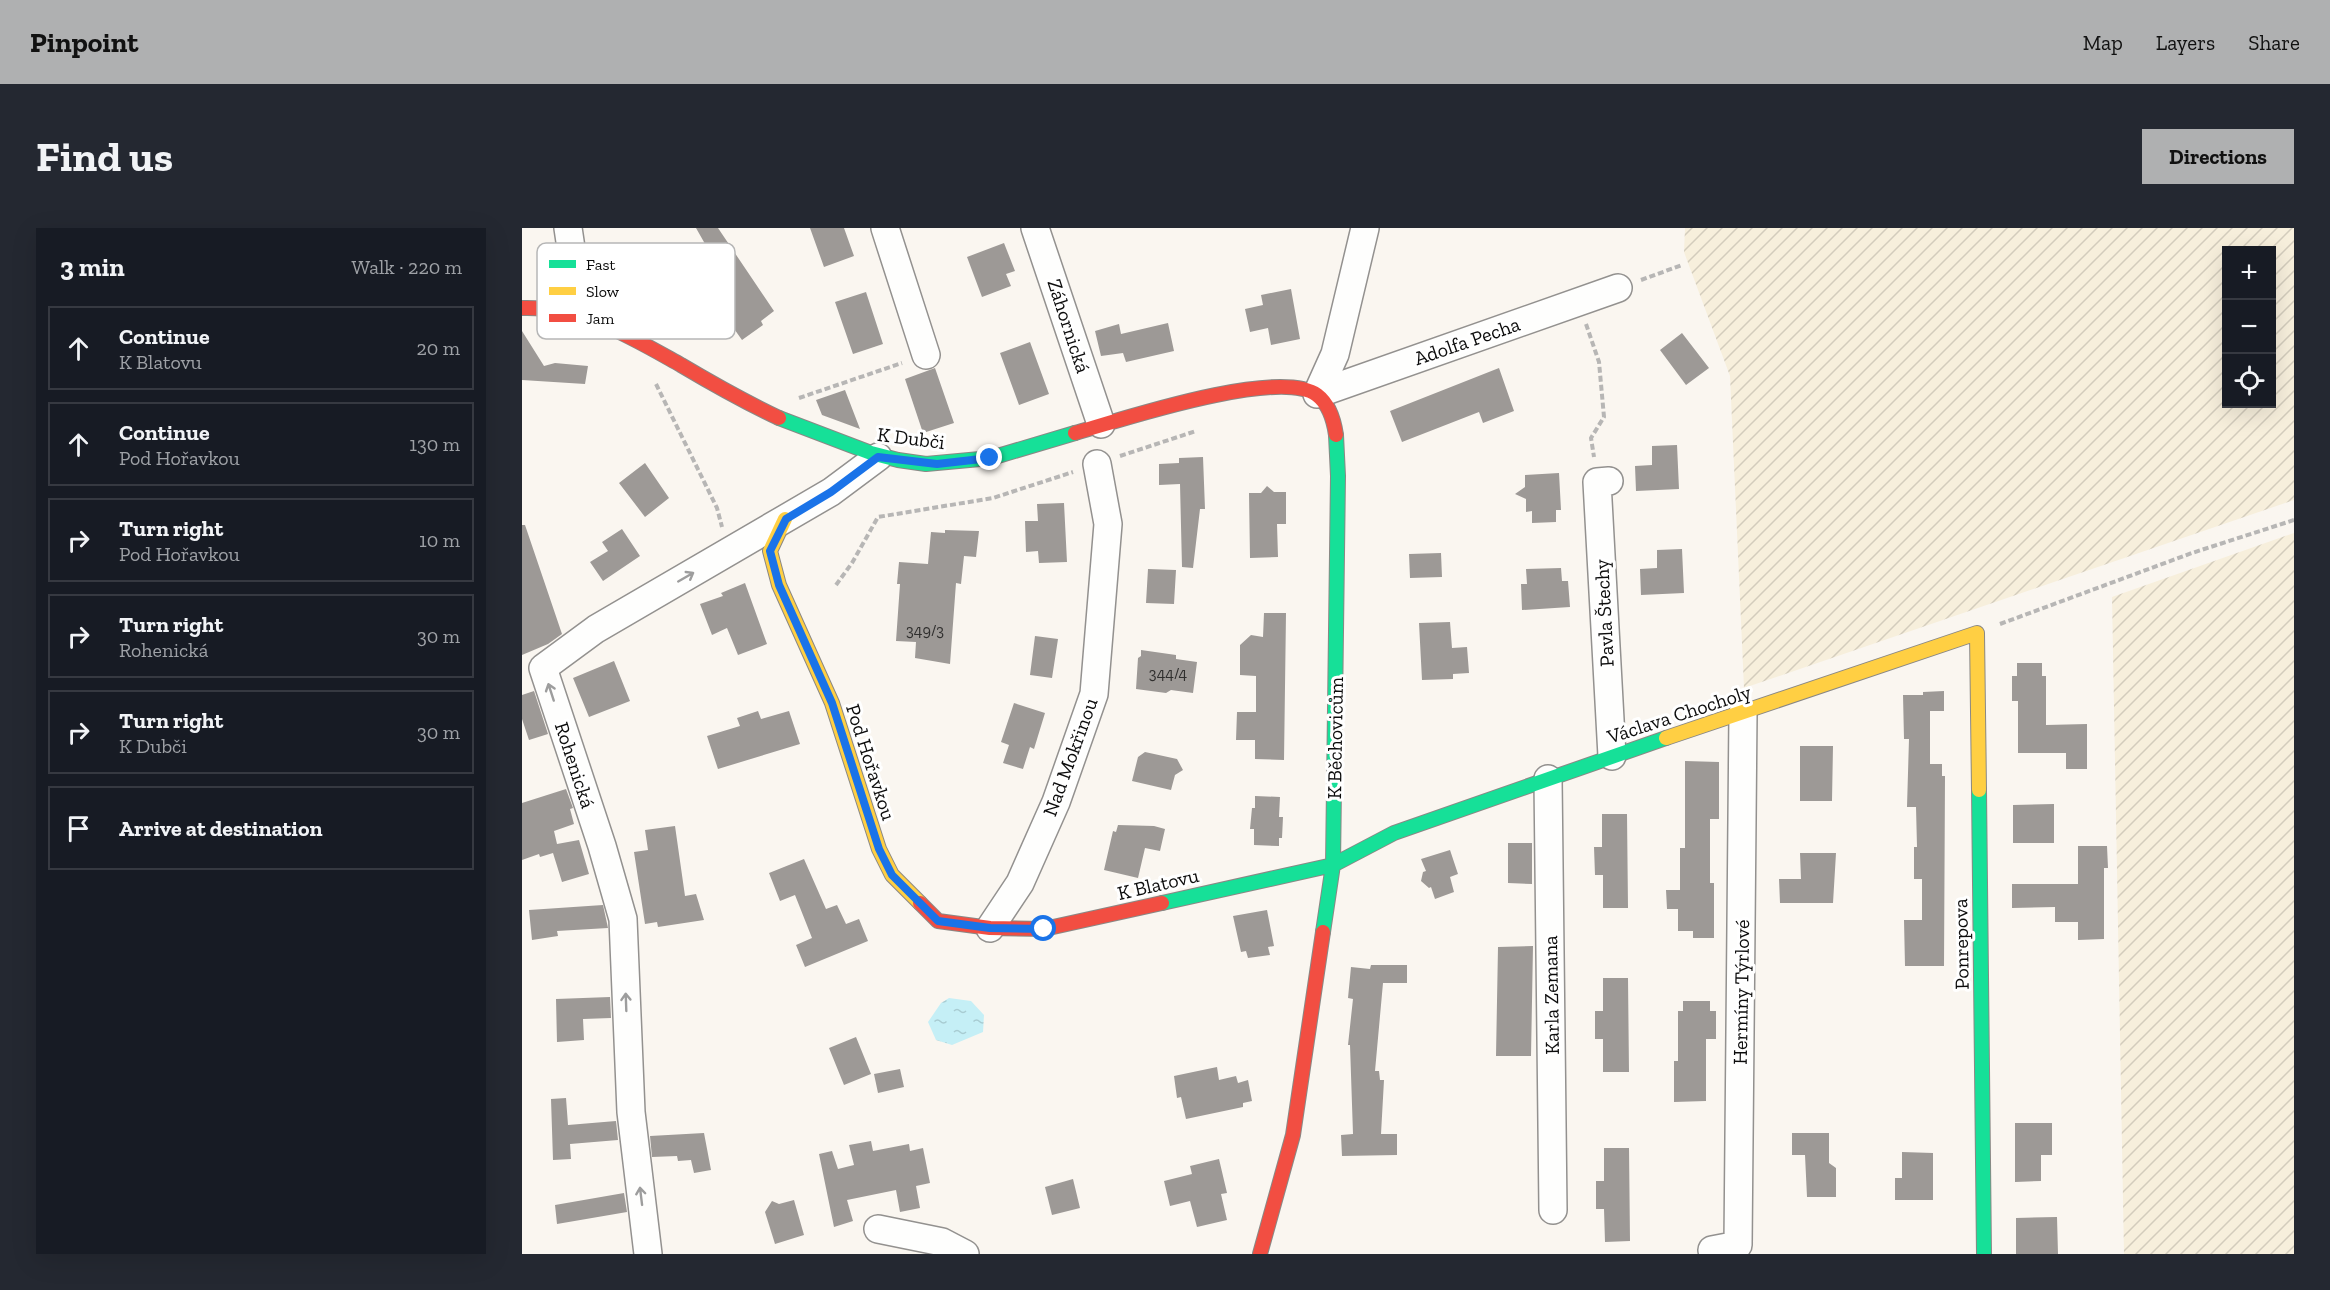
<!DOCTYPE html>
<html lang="en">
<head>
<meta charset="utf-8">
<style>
  :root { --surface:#171b24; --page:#242831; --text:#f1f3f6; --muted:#9ea1a6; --line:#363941; --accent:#afb0b1 }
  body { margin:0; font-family:"Zilla Slab",serif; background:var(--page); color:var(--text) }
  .controls { position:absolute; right:18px; top:18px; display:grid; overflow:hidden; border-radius:0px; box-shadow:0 6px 24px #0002 }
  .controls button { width:54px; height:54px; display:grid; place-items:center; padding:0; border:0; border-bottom:2px solid var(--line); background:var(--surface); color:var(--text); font:30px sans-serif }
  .stop { position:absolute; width:18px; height:18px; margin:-14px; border:4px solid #1a73e8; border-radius:50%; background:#fff }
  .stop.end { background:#1a73e8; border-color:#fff; box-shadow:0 2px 6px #0008 }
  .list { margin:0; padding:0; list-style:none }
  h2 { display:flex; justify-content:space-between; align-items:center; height:78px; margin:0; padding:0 24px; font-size:26px }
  h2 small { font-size:20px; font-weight:400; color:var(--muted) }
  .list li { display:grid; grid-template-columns:39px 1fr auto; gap:18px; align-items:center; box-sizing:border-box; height:84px; margin:0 12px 12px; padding:0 12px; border:2px solid var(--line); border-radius:0px }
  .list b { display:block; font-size:22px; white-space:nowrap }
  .list p { margin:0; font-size:20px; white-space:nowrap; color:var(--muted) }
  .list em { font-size:20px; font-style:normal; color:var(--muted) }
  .icon { flex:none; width:33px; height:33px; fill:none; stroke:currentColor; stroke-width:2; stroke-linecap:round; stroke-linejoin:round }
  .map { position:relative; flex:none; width:1772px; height:1026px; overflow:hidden; border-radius:0px }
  header { display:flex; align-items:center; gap:36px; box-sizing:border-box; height:84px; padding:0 30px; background:var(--accent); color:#111 }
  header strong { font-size:28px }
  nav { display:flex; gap:33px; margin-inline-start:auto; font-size:21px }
  .intro { display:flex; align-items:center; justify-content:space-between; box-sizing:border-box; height:144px; padding:0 36px }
  h1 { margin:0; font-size:42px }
  .button { padding:15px 27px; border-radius:0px; background:var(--accent); color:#111; font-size:21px; font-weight:700 }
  main { display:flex; gap:36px; padding:0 36px }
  aside { flex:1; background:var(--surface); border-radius:0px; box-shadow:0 6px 24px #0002 }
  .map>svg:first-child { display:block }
</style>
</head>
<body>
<header>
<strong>Pinpoint</strong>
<nav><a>Map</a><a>Layers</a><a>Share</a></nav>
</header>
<div class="intro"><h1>Find us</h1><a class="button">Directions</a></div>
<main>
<aside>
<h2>3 min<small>Walk · 220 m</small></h2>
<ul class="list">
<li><svg class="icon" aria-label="ahead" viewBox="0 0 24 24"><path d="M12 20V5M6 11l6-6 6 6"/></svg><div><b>Continue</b><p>K Blatovu</p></div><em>20 m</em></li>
<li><svg class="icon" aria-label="ahead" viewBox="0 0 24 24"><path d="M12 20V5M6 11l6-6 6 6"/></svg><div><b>Continue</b><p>Pod Hořavkou</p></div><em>130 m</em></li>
<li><svg class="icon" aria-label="right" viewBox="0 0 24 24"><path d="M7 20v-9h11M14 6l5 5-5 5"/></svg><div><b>Turn right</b><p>Pod Hořavkou</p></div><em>10 m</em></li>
<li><svg class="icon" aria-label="right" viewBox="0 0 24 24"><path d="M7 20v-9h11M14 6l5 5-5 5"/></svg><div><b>Turn right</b><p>Rohenická</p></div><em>30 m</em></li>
<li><svg class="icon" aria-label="right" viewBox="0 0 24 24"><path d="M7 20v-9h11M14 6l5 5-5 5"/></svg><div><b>Turn right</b><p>K Dubči</p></div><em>30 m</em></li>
<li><svg class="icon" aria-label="arrive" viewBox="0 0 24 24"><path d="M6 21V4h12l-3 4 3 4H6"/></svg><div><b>Arrive at destination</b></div></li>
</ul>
</aside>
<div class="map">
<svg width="1772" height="1026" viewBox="0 0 1772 1026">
  <defs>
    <pattern id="farmland-furrows" width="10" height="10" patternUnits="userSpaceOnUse" patternTransform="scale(1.5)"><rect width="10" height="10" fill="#f7efdc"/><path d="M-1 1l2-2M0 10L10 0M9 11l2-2" fill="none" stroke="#d3ccbc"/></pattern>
    <pattern id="water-ripples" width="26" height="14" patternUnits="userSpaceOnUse" patternTransform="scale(1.5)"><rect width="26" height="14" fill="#c5eff6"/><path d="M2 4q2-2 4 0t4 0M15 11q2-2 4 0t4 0" fill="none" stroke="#a8ccd2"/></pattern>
  </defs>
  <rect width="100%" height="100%" fill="#faf6f0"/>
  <path fill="url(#farmland-furrows)" fill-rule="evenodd" d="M1163 0H1772V272L1222 460 1208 148 1162 24ZM1750 22V176H1704V22Z
    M1772 305V1026H1602L1590 369Z"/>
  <path fill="url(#water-ripples)" d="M427 770 449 773 462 787 461 804 430 817 414 812 406 794 419 775Z"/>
  <path fill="#9d9996" d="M174 0H196L252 83 239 93 241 97 220 112 181 57 199 44Z
    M288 0H322L332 28 302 39Z
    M482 15 493 43 484 46 489 58 460 69 445 29Z
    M769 61 778 111 749 117 746 100 728 104 723 81 741 77 739 67Z
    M344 64 361 116 331 126 313 74Z
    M646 95 652 123 604 134 601 125 579 128 573 103 597 96 599 106Z
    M0 103 22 138 33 135 66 138 63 156 0 152Z
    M1160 105 1187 140 1164 157 1138 122Z
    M508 114 527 166 497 177 478 125Z
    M413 140 432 195 401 205 383 151Z
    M977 140 992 183 961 195 957 184 880 214 868 183Z
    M323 162 338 201 300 187 294 172Z
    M1155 217 1157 261 1114 263 1113 238 1130 237V218Z
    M681 229 683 281H678L671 340 660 339 658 256 637 257V236L657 235V230Z
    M123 235 147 270 123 289 97 255Z
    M1037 245 1039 282H1034V294L1010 295V283L1004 284V271L993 266 1003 259V247Z
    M745 258 752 264H764V296H755L756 329 728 330 727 265H739Z
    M542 275 545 334 517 335 516 323 504 324 503 293H516L515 276Z
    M0 297H3L40 406 26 416 0 427Z
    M100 301 118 328 81 353 68 334 86 323 80 314Z
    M423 302 457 303 454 329 442 328 439 356 434 355 428 436 393 430 394 414 374 413 378 356H375L377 334 406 336 409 304 423 305Z
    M1160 321 1162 365 1119 367 1118 341 1135 340V322Z
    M919 325 920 349 888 350 887 326Z
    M1039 340 1040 353H1046L1048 379 1000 382 999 356H1005L1004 341Z
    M626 341 654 342 652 376 624 375Z
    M223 355 245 416 216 427 205 400 190 407 178 376 201 368 199 365Z
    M742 385H764L762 532 733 531V512H714L715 484H734V448L718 447V417L729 407 741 409Z
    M928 394 930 420 945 419 947 445 931 446V451L900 452 897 395Z
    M513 408 536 411 530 450 508 447Z
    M619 422 654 427V431L675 434 671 465 649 462 644 465 614 461 616 430 619 428Z
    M92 433 108 473 67 489 51 450Z
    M1495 435H1520V448H1524V497L1565 496V541H1544V525H1496V473H1490V448H1495Z
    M12 463 26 506 7 512 0 491V467Z
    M1422 463V483H1408V536H1420V548H1423L1422 738H1383L1382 692H1400V651H1392V619H1395L1394 579H1385L1387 511H1382L1381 467H1401V464Z
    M492 475 523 485 512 521 508 519 501 541 481 535 487 517 479 514Z
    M236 483 239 491 267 483 278 516 196 541 185 508 218 498 215 490Z
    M1278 518H1311L1310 573H1278Z
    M623 524 655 531 661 542 653 547 649 562 610 553 616 529Z
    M1163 533 1197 534V591H1188V655H1192V710H1171V703H1156V681H1145L1144 662H1158V620H1163Z
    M44 561 51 580 48 581 52 596 32 603 35 616 57 612 67 646 40 654 31 625 18 629 17 626 0 632V575Z
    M733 568 758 569 757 589H761L760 610H757V618L732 617V601H728L730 580H733Z
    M1532 576V615H1491V577Z
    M1080 586H1105L1106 680H1081V647H1073L1072 619H1080Z
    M596 597 632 598 643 601 638 623 623 620 616 650 582 642 591 603 594 604Z
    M153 598 163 668 174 666 182 692 136 699 135 694 123 696 112 624 126 622 123 602Z
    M986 615H1010V656L986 655Z
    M1556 618H1585L1586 640H1582V711L1556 712V694H1533V679L1490 680V656H1556Z
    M928 622 936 646 928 649 932 664 913 671 909 659 907 660 899 653 901 644 904 643 899 631Z
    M1278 625H1314L1311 675H1258L1257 651H1279Z
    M282 631 304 681 315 677 324 696 337 691 346 713 283 739 274 717 290 710 273 667 258 673 247 645Z
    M81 677 86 700 35 703 36 708 10 712 7 682Z
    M745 682 752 718 746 719 748 727 726 730 724 723 719 724 711 688Z
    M1011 718 1009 828H974L976 719Z
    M849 737H885V755H861L853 843H857L858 852H862L859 906H875V927L820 928 819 907 831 906 828 817H826L831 771 826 770 829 739 848 741Z
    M1081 750H1106L1107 844H1081V811H1073V783H1081Z
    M88 769 89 790 61 791 62 812 35 814 34 771Z
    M1161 773H1188V783H1194V811H1184V873L1152 874V833H1156V783H1161Z
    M334 809 349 846 322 857 307 820Z
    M695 839 697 852 714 848 716 855 726 852 730 873 721 875V879L664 891 659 869 655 870 652 848Z
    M378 841 382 859 356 865 352 846Z
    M44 870 46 897 94 893 96 912 48 916 49 931 31 932 29 871Z
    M1493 895H1530V927H1519V953L1493 954Z
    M182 905 189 942 172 945 169 932 156 933 155 928 130 929 128 908Z
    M1270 905H1307V935L1314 940V969H1285L1283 927H1270Z
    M349 913 351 923 387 916 388 923 401 920 408 955 394 958 398 980 378 984 374 962 325 972 331 993 312 999 297 926 310 923 316 941 332 937 327 917Z
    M1082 920H1107L1108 1013 1083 1014 1082 981H1074V953H1082Z
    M1380 924 1411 925V972H1373V950H1380Z
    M697 931 705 965 699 966 705 992 675 999 668 973 648 978 642 953 670 946 668 938Z
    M551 951 558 980 530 987 523 959Z
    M102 965 105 984 35 996 33 977Z
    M272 972 282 1007 253 1016 243 984 250 973 257 976Z
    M1535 989 1536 1026H1494V990Z"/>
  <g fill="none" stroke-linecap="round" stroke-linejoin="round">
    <g stroke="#93918f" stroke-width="30">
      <path id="street" d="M46 0 59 87
        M363 0 404 127
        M513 0 579 196
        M795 166 1096 60
        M795 166 813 126 843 0
        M1087 253 1075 254 1090 528
        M1026 551 1031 982
        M468 700 498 655 534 574 572 466 586 296 575 236
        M356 1001 420 1014 443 1026
        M1190 1022 1216 1017 1221 485
        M126 1026 109 884 101 691 80 618 21 440 74 401 309 264 356 229"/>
    </g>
    <g stroke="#8a8885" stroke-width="16">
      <path id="fast" d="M257 190 349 225 376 232 404 236 469 230 553 205
        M1457 562 1462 1026
        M640 675 811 637 872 605 1144 510
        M801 704 811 637 816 248 814 207"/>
    </g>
    <g stroke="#8a8885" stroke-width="16">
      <path id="slow" d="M263 291 248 323 257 357 310 475 357 621 370 647 398 675
        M1144 510 1455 405 1457 562"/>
    </g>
    <g stroke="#8a8885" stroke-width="16">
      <path id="jam" d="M0 80C59 78 109 109 159 137 191 156 223 174 257 190
        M553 205C598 192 757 139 795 167 807 176 812 193 814 207
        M398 675 416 693 468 700 522 701 640 675
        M738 1026 771 907 801 704"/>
    </g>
    <path stroke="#b7b6b5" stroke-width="4" stroke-dasharray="6 3" stroke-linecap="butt" d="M1119 52 1160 37
      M1064 96 1077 134 1082 189 1069 210 1072 229
      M134 156 195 280 200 299
      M277 170 380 135
      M598 228 674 203
      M314 357 330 335 356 289 471 270 551 244
      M1478 396 1670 325 1772 292"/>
    <use href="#street" stroke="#fefefd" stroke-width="27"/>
    <use href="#fast" stroke="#16e098" stroke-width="14"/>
    <use href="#slow" stroke="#ffcf43" stroke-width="14"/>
    <use href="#jam" stroke="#f24e42" stroke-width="14"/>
  </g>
  <defs><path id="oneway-shaft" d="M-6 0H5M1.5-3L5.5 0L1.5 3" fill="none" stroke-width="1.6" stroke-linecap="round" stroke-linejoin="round" transform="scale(1.5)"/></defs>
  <g stroke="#9d9d9d">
    <use href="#oneway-shaft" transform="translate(164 349) rotate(-30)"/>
    <use href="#oneway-shaft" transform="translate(29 464) rotate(-108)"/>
    <use href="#oneway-shaft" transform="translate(104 774) rotate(-92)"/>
    <use href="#oneway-shaft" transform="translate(119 968) rotate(-97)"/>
  </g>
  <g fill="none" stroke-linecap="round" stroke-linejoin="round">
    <path stroke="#1a73e8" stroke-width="8" d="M468 230 415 236 356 229 309 264 264 291 248 323 257 357 310 475 357 621 370 647 416 693 468 700 522 701"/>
  </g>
  <g text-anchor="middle" stroke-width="6" stroke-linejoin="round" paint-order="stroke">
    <g font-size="16" fill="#302f2e">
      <text x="403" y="408">349/3</text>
      <text x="646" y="451">344/4</text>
    </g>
    <g font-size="20" fill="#0c0c0c" stroke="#fff">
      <text transform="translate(547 98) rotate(72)" y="7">Záhornická</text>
      <text transform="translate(945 113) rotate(-19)" y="7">Adolfa Pecha</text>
      <text transform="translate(389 210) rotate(7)" y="7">K Dubči</text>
      <text transform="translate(1082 385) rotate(-93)" y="7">Pavla Štechy</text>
      <text transform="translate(1157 486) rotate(-18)" y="7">Václava Chocholy</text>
      <text transform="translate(813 510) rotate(-89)" y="7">K Běchovicům</text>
      <text transform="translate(548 529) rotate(-70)" y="7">Nad Mokřinou</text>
      <text transform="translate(349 534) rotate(72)" y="7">Pod Hořavkou</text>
      <text transform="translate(53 537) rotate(72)" y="7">Rohenická</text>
      <text transform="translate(636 656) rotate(-13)" y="7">K Blatovu</text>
      <text transform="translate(1439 716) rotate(-91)" y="7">Ponrepova</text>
      <text transform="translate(1219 764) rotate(-89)" y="7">Hermíny Týrlové</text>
      <text transform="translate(1029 767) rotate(-91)" y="7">Karla Zemana</text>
    </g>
  </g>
  <rect x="15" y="15" width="198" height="96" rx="9" fill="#fff" stroke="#b6b6b6" stroke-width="1.5"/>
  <rect x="27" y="32" width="27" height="8" fill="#16e098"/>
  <rect x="27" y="59" width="27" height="8" fill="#ffcf43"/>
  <rect x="27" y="86" width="27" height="8" fill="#f24e42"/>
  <g font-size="16" fill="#0c0c0c">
    <text x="64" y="42">Fast</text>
    <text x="64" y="69">Slow</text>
    <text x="64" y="96">Jam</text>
  </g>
</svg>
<div class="controls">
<button>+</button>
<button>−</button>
<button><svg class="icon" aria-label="locate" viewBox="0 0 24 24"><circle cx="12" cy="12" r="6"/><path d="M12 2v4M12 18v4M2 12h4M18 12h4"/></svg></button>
</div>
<div class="stop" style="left:522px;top:701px"></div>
<div class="stop end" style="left:468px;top:230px"></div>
</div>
</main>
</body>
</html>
